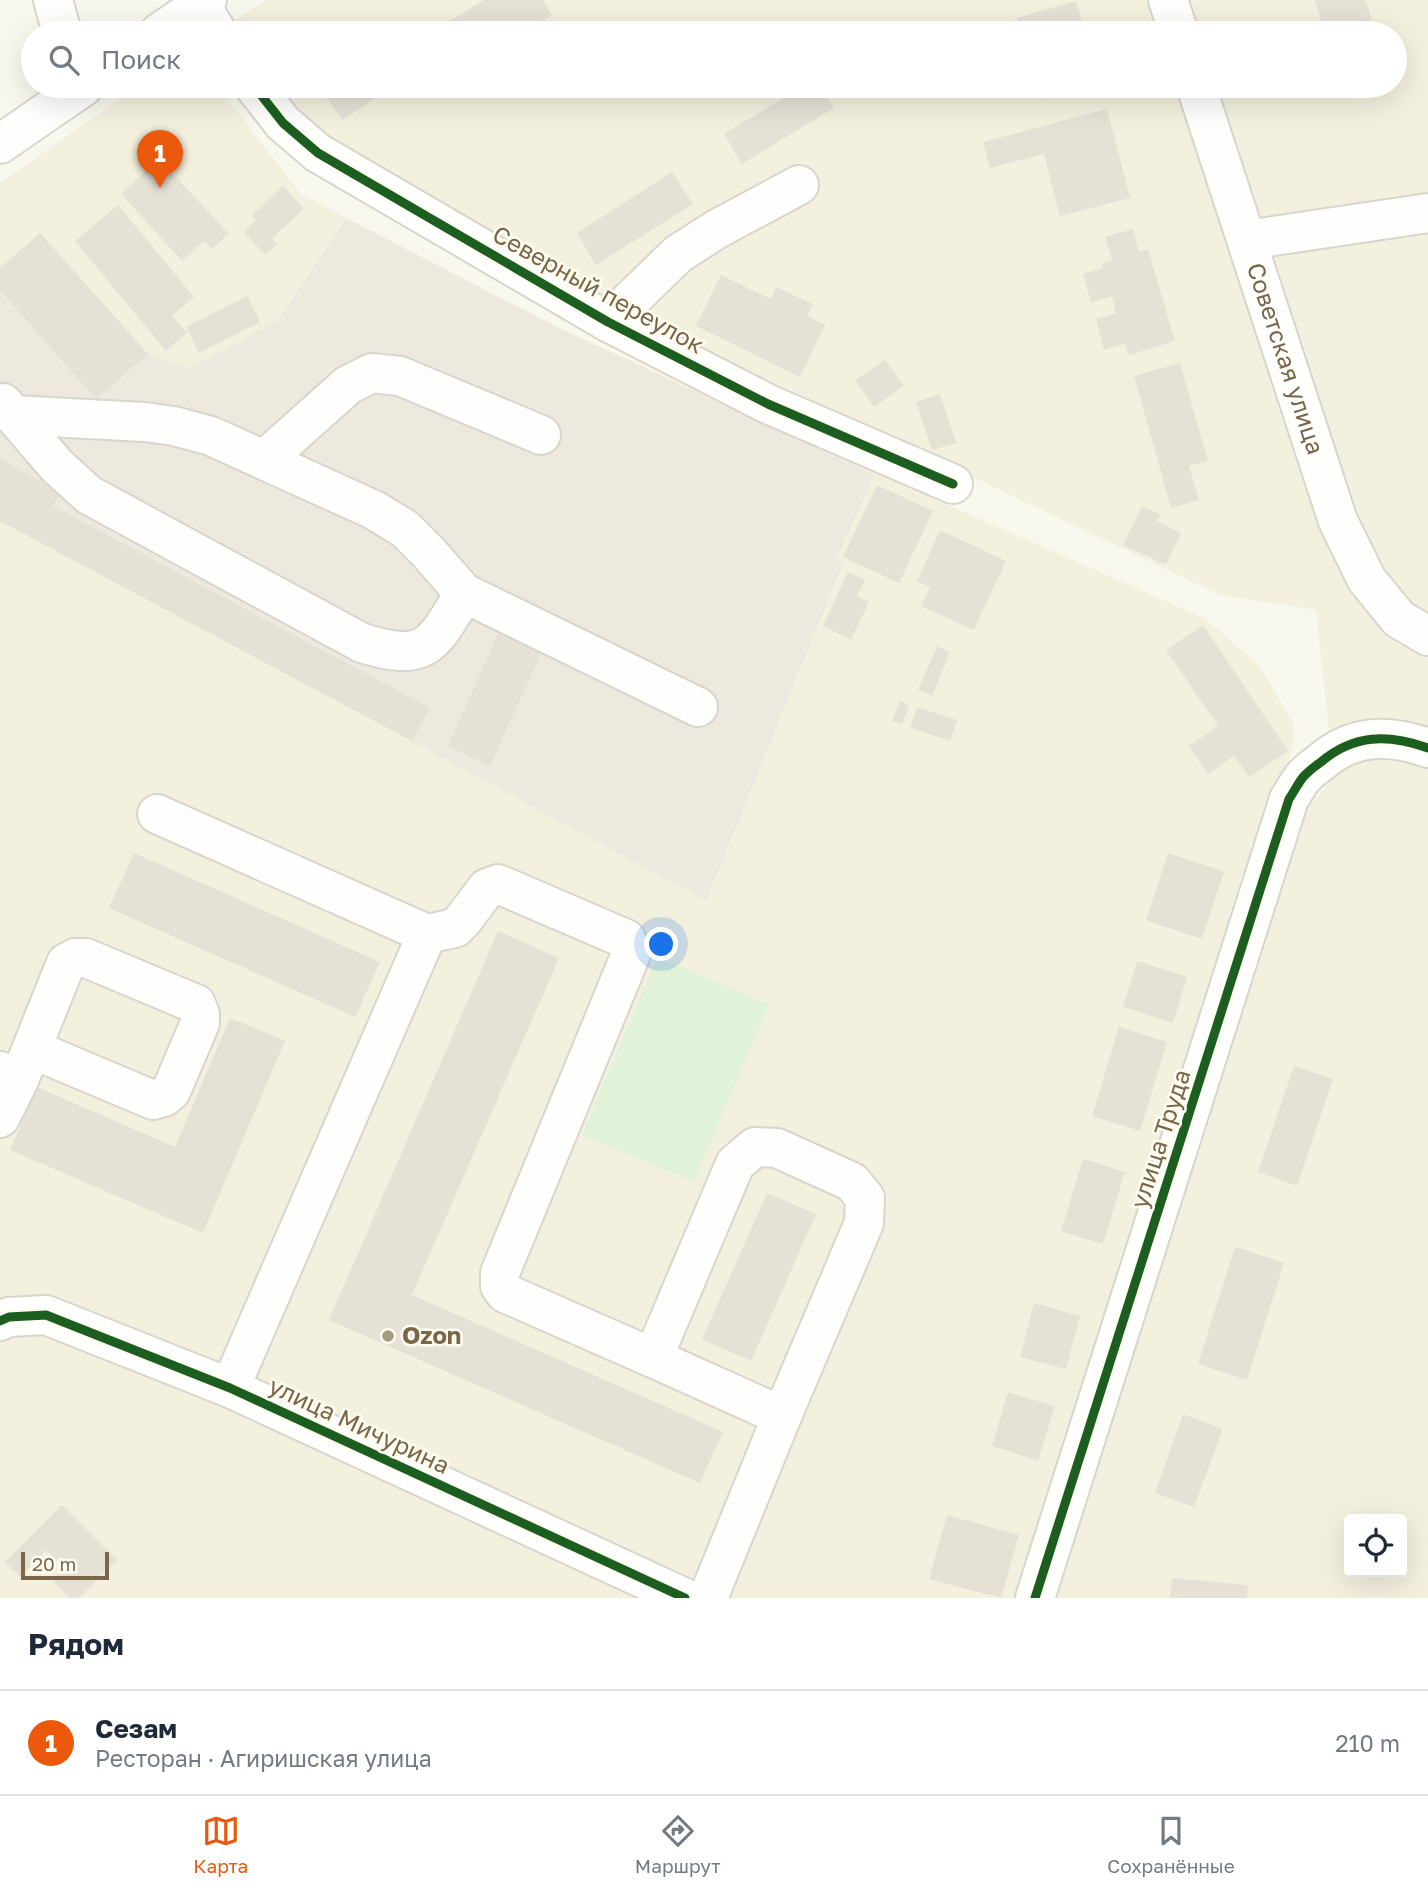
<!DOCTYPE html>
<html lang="ru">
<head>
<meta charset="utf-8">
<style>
  :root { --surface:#fff; --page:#f6f6f7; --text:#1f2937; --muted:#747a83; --line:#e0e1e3; --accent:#ea580c }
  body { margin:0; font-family:"Golos Text",sans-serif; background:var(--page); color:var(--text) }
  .controls { position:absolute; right:21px; bottom:21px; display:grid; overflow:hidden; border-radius:7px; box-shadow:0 7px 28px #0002 }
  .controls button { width:63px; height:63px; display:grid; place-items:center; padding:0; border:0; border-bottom:2px solid var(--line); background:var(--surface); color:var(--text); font:35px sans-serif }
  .scale { position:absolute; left:21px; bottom:18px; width:88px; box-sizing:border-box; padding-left:7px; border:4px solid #7a674a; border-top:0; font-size:19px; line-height:24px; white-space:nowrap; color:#7a674a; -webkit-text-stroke:5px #fffdf1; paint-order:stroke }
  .you { position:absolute; left:662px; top:945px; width:24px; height:24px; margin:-18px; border:5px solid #fff; border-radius:50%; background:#1a73e8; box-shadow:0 0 0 10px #1a73e833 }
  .badge { display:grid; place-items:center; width:46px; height:46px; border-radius:50%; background:var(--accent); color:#fff; font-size:23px; font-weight:700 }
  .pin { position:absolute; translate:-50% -58px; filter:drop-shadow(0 2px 4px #0008) }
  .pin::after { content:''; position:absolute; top:37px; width:24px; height:21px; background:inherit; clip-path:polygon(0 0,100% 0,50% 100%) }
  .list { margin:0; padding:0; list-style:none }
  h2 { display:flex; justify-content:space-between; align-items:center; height:91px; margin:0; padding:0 28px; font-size:30px }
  h2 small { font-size:23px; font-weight:400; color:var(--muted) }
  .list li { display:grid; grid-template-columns:46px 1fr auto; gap:21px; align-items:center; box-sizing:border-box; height:105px; padding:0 28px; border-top:2px solid var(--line) }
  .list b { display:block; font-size:26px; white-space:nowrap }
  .list p { margin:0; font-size:23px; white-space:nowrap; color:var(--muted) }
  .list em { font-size:23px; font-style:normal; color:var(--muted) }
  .icon { flex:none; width:38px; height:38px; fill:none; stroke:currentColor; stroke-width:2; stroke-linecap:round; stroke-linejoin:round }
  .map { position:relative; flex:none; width:1428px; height:1598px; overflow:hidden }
  .search { position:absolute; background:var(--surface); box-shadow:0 7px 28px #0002; left:21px; right:21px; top:21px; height:77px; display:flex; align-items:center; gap:18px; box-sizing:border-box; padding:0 24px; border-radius:38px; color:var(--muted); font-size:26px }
  .sheet { height:196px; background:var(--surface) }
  nav { display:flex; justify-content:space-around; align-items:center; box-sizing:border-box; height:98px; border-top:2px solid var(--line); background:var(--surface); font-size:19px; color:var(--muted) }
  nav a { display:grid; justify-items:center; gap:4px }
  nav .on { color:var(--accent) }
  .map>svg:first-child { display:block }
</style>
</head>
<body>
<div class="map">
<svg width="1428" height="1598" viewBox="0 0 1428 1598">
  <rect width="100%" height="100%" fill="#f9f8ee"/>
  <path fill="#f4f0de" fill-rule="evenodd" d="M265 0H1428V1598H1056L1301 818 1334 776 1316 610 1220 595 891 438 652 326 317 130 273 86H1395V33H237L230 23ZM1349 1519H1402V1572H1349Z
    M138 86H217L301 194 560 328 876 473 1204 618 1260 666 1294 725V743L1021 1598H0V183Z"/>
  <path fill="#ede9de" d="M346 219 562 330 874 475 836 560 843 563 706 901 412 741 0 521V268L40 233 148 354 188 369 278 320Z"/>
  <path fill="#e0f2d8" d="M657 957 769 1004 694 1182 582 1135Z"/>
  <path fill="#e6e1d5" d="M484 0H543L552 15 522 33H430Z
    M1315 0H1366L1375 33H1325Z
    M1076 1 1086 33H1022L1017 18Z
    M319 86H394L342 120Z
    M803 86H820L834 108 742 164 724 134Z
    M1037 86H1084L1041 99Z
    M1340 86H1378L1343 97Z
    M1107 109 1130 198 1060 216 1044 154 990 168 983 142Z
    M159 159 229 234 212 249 204 241 182 261 121 194Z
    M672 172 693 204 596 265 577 233Z
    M283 186 304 209 272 238 277 244 265 255 244 232 256 220 252 215Z
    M118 205 194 297 172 316 187 333 166 351 75 241Z
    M1133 229 1139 252 1148 249 1175 341 1129 355 1125 344 1104 350 1096 319 1116 313 1112 296 1091 302 1083 274 1103 268 1102 263 1112 260 1105 237Z
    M40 233 148 354 96 399 0 290V268Z
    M721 275 771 299 776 287 813 304 807 316 825 325 800 377 696 326Z
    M247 296 260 322 199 353 186 327Z
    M885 360 904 386 874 407 855 380Z
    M1180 363 1208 461 1189 466 1199 500 1171 508 1134 376Z
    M940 394 956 443 932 450 916 402Z
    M0 459 61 492 53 506 430 708 412 741 0 521Z
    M877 485 933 511 899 583 843 557Z
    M1142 506 1160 515 1157 521 1181 533 1166 565 1123 545Z
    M940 530 1006 561 974 630 921 606 930 587 917 581Z
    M848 572 865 580 857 596 869 602 851 640 823 626Z
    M1203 625 1288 751 1249 777 1234 756 1208 774 1189 746 1218 726 1166 650Z
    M501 627 544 647 490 766 448 746Z
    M937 646 950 652 932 696 918 690Z
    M900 701 909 705 902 724 892 721Z
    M917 707 957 720 950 741 910 728Z
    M134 853 380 962 355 1017 109 908Z
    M1168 853 1224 871 1202 939 1146 920Z
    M498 931 559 958 412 1295 723 1432 700 1483 329 1320Z
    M1137 961 1187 977 1173 1023 1123 1007Z
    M230 1018 285 1041 203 1233 10 1150 37 1087 175 1147Z
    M1119 1027 1167 1042 1140 1131 1092 1116Z
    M1294 1066 1333 1079 1297 1186 1258 1172Z
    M1083 1159 1125 1172 1103 1244 1061 1231Z
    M767 1193 816 1214 751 1361 702 1339Z
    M1235 1247 1284 1263 1247 1380 1198 1364Z
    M1034 1303 1080 1316 1066 1369 1020 1357Z
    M1008 1392 1055 1406 1038 1461 992 1446Z
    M1183 1414 1223 1429 1194 1507 1155 1493Z
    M62 1505 117 1560 79 1598H70L52 1580 64 1568 46 1550 20 1577 5 1562Z
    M947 1515 1019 1535 1001 1598 929 1579Z
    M1172 1578 1248 1585 1247 1598H1170Z"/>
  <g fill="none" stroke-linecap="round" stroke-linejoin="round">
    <g stroke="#d8d5cc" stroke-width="42">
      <g id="minor">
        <path d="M53 0 62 33"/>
        <path d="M1168 0 1179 33"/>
        <path d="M200 5 218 33"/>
        <path d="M159 33 207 0"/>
        <path d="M254 86 283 123 318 153 608 322 768 404 953 484"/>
        <path id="s1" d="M1196 86 1338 521 1367 580 1399 619 1428 636"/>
        <path d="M0 144 84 86"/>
        <path d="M1247 240 1428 213"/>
        <path d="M608 322 678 254 717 229 799 185"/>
        <path d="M3 403 57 466 89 495 362 643C426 663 433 646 464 593"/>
        <path d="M13 415 144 422 174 426 211 436 374 510 405 529 428 552 464 593 698 707"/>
        <path d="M264 460 348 385 372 373 400 376 541 435"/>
        <path d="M157 814 427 934 230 1388"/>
        <path d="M427 934 455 928 463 920 487 888 498 884 626 939 631 954 500 1273V1286L505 1293 653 1358 735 1164 755 1147 777 1148 852 1182 865 1198 864 1223 782 1416 708 1598"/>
        <path d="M0 1071 19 1080 0 1118"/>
        <path d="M19 1080 66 963 75 958H86L196 1004 200 1014V1023L171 1091 164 1097 153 1100 32 1049"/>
        <path d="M0 1321 9 1317 46 1315 230 1388 685 1598"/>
        <path d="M653 1358 782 1416"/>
        <path d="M1035 1598 1289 799C1294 792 1298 783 1304 776 1309 771 1315 766 1321 762 1354 734 1388 734 1428 748"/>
      </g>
    </g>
    <use href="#minor" stroke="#fefefc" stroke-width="38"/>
    <g stroke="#fffdf1" stroke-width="13">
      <path id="cycleway" d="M254 86 283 123 318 153 608 322 768 404 953 484
        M0 1321 9 1317 46 1315 230 1388 685 1598
        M1035 1598 1289 799C1294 792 1298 783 1304 776 1309 771 1315 766 1321 762 1354 734 1388 734 1428 748"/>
    </g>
    <use href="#cycleway" stroke="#1b5e20" stroke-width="9"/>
  </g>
  <circle fill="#a69a83" stroke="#fffdf1" stroke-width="2.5" cx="388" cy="1336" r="7"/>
  <g text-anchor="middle" stroke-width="5" stroke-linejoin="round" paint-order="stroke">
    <g font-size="24" fill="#7a674a" stroke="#fffdf1">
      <text transform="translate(598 290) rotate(29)" y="8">Северный переулок</text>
      <text dy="8" stroke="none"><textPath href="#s1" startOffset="287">Советская улица</textPath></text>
      <text transform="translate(1161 1139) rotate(-72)" y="8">улица Труда</text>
      <text transform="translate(359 1426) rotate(25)" y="8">улица Мичурина</text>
    </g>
    <g font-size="24" font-weight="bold" fill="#7a674a" stroke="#fffdf1" text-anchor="start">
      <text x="402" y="1344">Ozon</text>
    </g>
  </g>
</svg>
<div class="controls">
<button><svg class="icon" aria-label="locate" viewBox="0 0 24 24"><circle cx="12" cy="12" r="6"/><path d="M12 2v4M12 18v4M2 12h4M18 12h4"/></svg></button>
</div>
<div class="scale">20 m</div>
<div class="you"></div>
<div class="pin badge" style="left:160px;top:188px">1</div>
<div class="search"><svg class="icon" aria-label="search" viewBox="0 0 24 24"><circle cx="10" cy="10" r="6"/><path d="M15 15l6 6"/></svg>Поиск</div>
</div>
<section class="sheet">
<h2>Рядом<small></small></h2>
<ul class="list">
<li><span class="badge">1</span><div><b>Сезам</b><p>Ресторан · Агиришская улица</p></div><em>210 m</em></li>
</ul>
</section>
<nav>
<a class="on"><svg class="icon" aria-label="map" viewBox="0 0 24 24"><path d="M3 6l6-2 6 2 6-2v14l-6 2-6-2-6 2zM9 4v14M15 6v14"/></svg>Карта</a>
<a><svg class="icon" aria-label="directions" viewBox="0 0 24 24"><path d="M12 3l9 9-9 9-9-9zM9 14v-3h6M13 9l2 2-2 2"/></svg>Маршрут</a>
<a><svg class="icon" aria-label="saved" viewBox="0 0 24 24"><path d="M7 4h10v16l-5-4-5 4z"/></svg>Сохранённые</a>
</nav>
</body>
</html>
